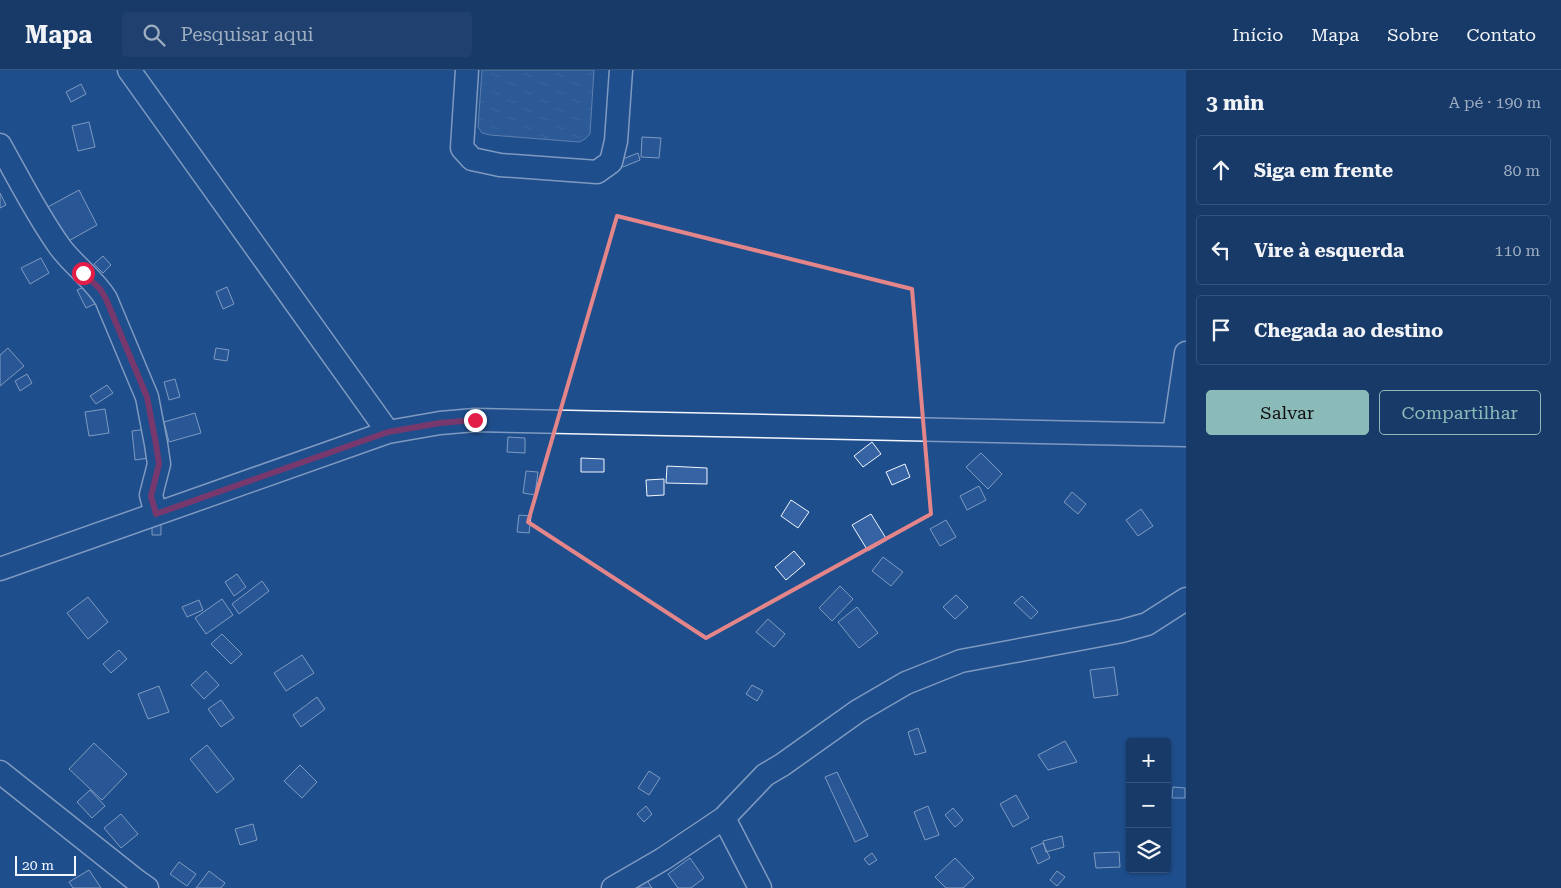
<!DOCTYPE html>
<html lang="pt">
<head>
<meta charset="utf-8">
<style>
  :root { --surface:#173a69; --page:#20416f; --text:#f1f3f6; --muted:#9eadc0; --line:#36547d; --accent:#8bbbb9 }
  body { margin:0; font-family:"Roboto Serif",serif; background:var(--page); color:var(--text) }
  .controls { position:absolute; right:15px; bottom:15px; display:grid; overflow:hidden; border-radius:5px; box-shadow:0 1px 4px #0004 }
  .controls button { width:45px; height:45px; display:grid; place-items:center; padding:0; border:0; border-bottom:1px solid var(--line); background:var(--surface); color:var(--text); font:25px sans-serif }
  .scale { position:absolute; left:15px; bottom:12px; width:61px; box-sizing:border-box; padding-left:5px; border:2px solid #f2f6ff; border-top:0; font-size:14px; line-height:18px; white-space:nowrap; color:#f2f6ff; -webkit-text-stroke:4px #1f4e8c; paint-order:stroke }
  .stop { position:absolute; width:15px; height:15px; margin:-11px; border:4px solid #e11d48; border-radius:50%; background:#fff }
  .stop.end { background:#e11d48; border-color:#fff; box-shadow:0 1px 5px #0008 }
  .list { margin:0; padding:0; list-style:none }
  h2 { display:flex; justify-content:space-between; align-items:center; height:65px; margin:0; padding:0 20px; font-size:21px }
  h2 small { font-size:16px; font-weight:400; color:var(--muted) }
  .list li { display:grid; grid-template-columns:32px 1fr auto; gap:15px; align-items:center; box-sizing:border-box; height:70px; margin:0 10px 10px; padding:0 10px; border:1px solid var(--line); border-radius:5px }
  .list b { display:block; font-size:19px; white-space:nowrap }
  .list em { font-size:16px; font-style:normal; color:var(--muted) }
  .actions { display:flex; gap:10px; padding:15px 20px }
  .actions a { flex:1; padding:11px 0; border:1px solid var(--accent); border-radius:5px; text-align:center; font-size:18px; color:var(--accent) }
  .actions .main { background:var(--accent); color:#111 }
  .icon { flex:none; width:28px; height:28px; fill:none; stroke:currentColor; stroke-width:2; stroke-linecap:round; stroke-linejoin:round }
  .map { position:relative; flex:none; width:1186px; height:818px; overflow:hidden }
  header { display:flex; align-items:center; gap:30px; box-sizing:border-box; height:70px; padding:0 25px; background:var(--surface); border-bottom:1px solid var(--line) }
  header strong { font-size:24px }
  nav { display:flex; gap:28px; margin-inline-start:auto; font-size:18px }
  .search { width:350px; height:45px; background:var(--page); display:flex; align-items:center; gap:12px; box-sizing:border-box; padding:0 18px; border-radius:5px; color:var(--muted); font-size:19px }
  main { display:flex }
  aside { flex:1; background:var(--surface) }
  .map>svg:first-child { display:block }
</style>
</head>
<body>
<header>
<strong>Mapa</strong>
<div class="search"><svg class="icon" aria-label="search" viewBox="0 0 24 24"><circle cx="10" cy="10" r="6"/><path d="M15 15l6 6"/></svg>Pesquisar aqui</div>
<nav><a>Início</a><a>Mapa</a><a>Sobre</a><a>Contato</a></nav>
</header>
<main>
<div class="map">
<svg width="1186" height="818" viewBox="0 0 1186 818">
  <defs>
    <pattern id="water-ripples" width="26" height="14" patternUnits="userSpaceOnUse" patternTransform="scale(1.25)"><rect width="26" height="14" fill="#3b69a3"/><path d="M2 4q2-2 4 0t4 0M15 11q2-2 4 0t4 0" fill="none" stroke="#587fb1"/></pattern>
  </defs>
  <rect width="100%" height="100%" fill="#1f4e8c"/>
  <path fill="url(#water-ripples)" stroke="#a8bbd7" d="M482 0H594L590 64 585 69 579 72 490 65 482 63 478 57Z"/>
  <path fill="#3563a3" stroke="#f2f6ff" d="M81 14 86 24 71 32 66 22Z
    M89 52 95 77 78 81 72 56Z
    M642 67 661 68 659 88 641 87Z
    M638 83 640 90 623 97 620 90Z
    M79 120 97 155 65 173 46 138Z
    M0 123 6 135 0 138Z
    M103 186 111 195 103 203 94 194Z
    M41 188 49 203 30 214 21 198Z
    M93 213 101 231 86 238 77 220Z
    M227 217 234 234 223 239 216 222Z
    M8 278 24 296 0 316V285Z
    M216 278 229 280 227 291 214 289Z
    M27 304 32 313 20 321 15 311Z
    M175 309 180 327 169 330 164 312Z
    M107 315 113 323 96 334 90 326Z
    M105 339 109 363 89 366 85 342Z
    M195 343 201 363 169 372 164 352Z
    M147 359 149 388 135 390 132 361Z
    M508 367 525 368V383L507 382Z
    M872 372 881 384 863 397 854 386Z
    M981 383 1002 404 988 419 966 397Z
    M581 388 604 389V402H581Z
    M905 394 910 407 892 415 886 402Z
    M667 396 707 398V414L666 413Z
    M526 401 538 402 535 425 523 423Z
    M664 409V425L647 426 646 410Z
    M979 416 986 430 967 440 960 426Z
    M1072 422 1086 434 1078 444 1064 432Z
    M791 430 809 442 798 458 781 446Z
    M1141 439 1153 456 1138 466 1126 450Z
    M871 444 887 470 868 481 852 455Z
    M519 445 531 446 529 463 517 462Z
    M152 447H161V465H152Z
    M946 450 956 467 940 476 930 459Z
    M794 481 805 494 786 510 775 497Z
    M883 487 903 502 891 516 872 501Z
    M237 504 246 517 234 526 225 512Z
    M262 511 269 521 239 544 232 534Z
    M840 516 853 529 832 551 819 538Z
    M956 525 968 537 955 549 943 537Z
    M1022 526 1038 542 1031 549 1014 533Z
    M88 527 108 552 88 569 67 543Z
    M222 529 233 545 206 564 195 548Z
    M199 530 203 540 187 547 182 537Z
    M857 537 878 563 859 578 838 552Z
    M768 549 785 564 774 577 756 562Z
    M222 564 242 584 231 594 211 574Z
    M119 580 127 589 111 603 103 594Z
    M302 585 314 603 286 621 274 603Z
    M1114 597 1118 625 1094 628 1090 600Z
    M206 601 219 615 204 629 191 615Z
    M752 615 763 621 757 631 746 624Z
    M159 616 169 642 148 649 138 624Z
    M317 627 325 639 301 657 293 645Z
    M221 630 234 648 221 657 208 639Z
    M918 658 926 682 915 685 908 662Z
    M1065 671 1077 692 1048 700 1038 685Z
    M94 673 127 704 102 730 69 699Z
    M207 675 234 709 217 723 190 689Z
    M300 695 317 712 302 728 284 711Z
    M649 701 660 708 649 725 638 718Z
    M837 702 868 766 855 772 825 707Z
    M1173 717 1185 718V728H1172Z
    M90 720 105 736 92 748 77 732Z
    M1016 725 1029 748 1013 757 1000 734Z
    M646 736 652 744 644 752 637 744Z
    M928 736 939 765 925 770 914 742Z
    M953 738 963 750 955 757 945 745Z
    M121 744 138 764 121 778 104 758Z
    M253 754 257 770 240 775 235 759Z
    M1062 766 1064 777 1046 782 1043 771Z
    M1043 773 1050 788 1038 794 1031 778Z
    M1119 782 1120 797 1096 798 1094 783Z
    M872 783 877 790 869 795 864 789Z
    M690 788 704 808 691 818H678L668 804Z
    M955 788 974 808 963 818H946L935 807Z
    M179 792 196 804 187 816 170 804Z
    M89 800 101 818H73L69 812Z
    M209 801 225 813 221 818H196Z
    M1057 801 1065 807 1057 816 1050 810Z
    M646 809 652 818H633Z"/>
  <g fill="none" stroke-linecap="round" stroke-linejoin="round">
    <g stroke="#f2f6ff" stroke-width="25">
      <path id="minor" d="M129 0 388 362
        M467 0 462 78 472 89 500 95 597 102 611 92 616 71 621 0
        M0 75C19 109 37 145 60 177 74 196 94 209 106 229L147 327 156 374 159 394 151 425 156 444
        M1174 364 1186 283
        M0 499 388 362 440 353 475 350 1186 365
        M0 702 137 811 147 818
        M724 748 760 818
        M613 818 663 789 724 748 765 705 782 695 858 641 906 613 961 591 1122 561 1147 554 1186 529"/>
    </g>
    <use href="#minor" stroke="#1f4e8c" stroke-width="22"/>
  </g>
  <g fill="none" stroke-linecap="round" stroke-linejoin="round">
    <path stroke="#e11d48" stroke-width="6" d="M83 203 100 219 106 229 147 327 156 374 159 394 151 426 156 444 388 362 440 353 475 350"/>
  </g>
  <path d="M0 0H1186V818H0ZM617 146 912 219 931 444 706 568 528 452Z" fill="#1f4e8c" fill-opacity=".55" fill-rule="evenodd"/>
  <path fill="none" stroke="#e38589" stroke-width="4" stroke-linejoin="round" d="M617 146 912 219 931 444 706 568 528 452Z"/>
</svg>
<div class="controls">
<button>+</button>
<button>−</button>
<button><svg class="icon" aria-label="layers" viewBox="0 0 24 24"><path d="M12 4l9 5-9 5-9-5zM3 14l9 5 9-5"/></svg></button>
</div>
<div class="scale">20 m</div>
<div class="stop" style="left:83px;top:203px"></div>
<div class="stop end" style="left:475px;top:350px"></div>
</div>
<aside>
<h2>3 min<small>A pé · 190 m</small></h2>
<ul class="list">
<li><svg class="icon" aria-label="ahead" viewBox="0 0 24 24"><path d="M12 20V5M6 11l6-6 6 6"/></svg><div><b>Siga em frente</b></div><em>80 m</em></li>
<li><svg class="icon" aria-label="left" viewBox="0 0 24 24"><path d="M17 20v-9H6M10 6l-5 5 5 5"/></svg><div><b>Vire à esquerda</b></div><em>110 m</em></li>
<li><svg class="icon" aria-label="arrive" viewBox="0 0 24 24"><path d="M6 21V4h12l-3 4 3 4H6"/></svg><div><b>Chegada ao destino</b></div></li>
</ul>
<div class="actions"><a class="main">Salvar</a><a>Compartilhar</a></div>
</aside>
</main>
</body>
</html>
